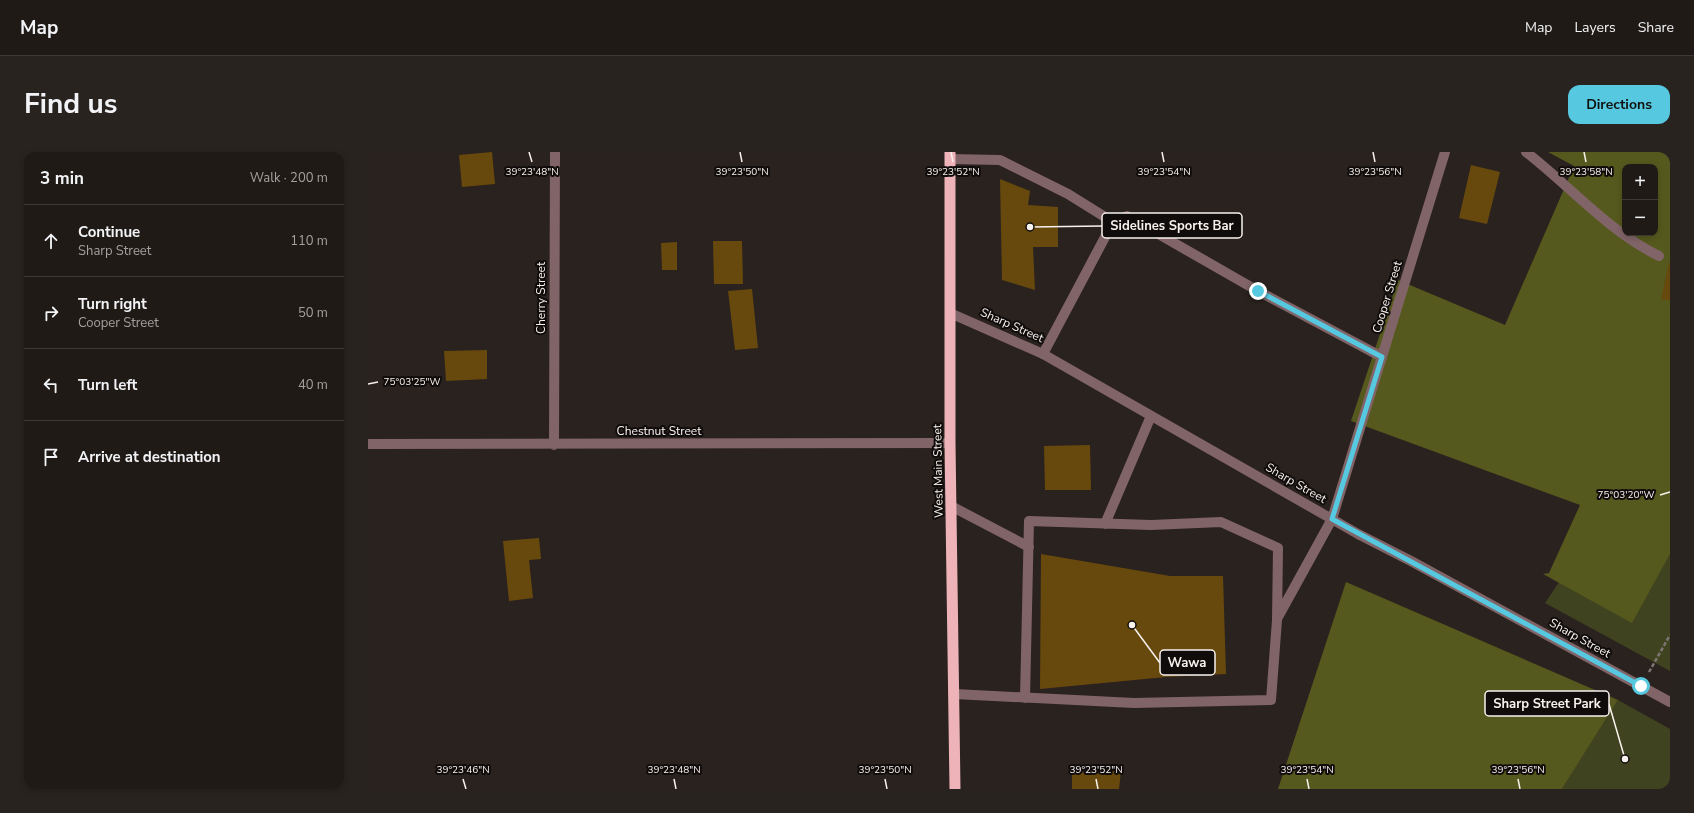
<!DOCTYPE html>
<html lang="en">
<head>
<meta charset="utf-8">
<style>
  :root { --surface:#201a16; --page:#28231f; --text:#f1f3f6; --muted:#a2a1a1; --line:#3d3835; --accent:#56c9e1 }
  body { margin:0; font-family:"Nunito Sans",sans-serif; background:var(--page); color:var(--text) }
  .controls { position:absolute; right:12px; top:12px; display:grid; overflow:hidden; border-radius:8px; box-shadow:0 2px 6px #0003 }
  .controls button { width:36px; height:36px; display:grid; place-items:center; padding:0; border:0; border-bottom:1px solid var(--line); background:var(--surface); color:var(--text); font:20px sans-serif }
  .stop { position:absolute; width:12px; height:12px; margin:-9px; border:3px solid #56c9e1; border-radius:50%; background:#fff }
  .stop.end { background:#56c9e1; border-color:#fff; box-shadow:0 1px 4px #0008 }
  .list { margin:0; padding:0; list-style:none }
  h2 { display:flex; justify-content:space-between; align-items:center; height:52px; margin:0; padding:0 16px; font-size:17px }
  h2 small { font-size:13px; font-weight:400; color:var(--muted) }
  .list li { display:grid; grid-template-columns:26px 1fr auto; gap:12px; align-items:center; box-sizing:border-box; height:72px; padding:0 16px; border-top:1px solid var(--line) }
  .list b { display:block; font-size:15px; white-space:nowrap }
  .list p { margin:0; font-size:13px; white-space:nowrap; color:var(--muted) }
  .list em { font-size:13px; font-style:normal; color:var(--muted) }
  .icon { flex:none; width:22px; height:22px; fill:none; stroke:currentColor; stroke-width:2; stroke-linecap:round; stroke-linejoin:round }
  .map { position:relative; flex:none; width:1302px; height:637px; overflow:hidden; border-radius:12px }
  header { display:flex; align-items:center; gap:24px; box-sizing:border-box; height:56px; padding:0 20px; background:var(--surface); border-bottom:1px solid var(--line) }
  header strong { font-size:19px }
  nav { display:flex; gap:22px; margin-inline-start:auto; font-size:14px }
  .intro { display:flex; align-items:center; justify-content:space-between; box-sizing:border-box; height:96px; padding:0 24px }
  h1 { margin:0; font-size:28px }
  .button { padding:10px 18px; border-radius:12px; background:var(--accent); color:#111; font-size:14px; font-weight:700 }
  main { display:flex; gap:24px; padding:0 24px }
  aside { flex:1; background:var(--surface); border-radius:12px; box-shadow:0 2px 6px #0003 }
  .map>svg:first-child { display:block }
</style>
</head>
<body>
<header>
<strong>Map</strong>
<nav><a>Map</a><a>Layers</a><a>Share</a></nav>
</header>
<div class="intro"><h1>Find us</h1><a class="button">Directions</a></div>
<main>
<aside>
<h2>3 min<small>Walk · 200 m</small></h2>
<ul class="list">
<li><svg class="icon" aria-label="ahead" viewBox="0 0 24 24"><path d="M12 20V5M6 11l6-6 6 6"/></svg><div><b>Continue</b><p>Sharp Street</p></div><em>110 m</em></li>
<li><svg class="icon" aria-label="right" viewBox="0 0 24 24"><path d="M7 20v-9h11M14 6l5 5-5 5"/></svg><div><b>Turn right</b><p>Cooper Street</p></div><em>50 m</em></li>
<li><svg class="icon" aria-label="left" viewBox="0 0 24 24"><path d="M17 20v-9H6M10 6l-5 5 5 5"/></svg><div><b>Turn left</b></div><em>40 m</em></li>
<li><svg class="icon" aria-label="arrive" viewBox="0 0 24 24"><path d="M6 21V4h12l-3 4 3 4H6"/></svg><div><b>Arrive at destination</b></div></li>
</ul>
</aside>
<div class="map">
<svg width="1302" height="637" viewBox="0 0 1302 637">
  <rect width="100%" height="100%" fill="#2a221e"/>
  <path fill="#404320" d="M1302 265V519L1177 451Z
    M1250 548 1302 577V637H1194Z"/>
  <path fill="#55591d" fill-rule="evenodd" d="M1180 0H1302V402L1264 471 1175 422 1181 421 1212 353 983 269 1030 128 1137 173 1206 14ZM1257 15H1287V81H1257Z
    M978 430 1250 548 1194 637H910Z"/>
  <path fill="#67490d" d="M124 0 127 32 94 35 91 3Z
    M1103 13 1132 20 1119 72 1091 66Z
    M632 27 662 39 660 53 690 55V95H665L667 138 634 128Z
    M345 89H374L375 132H346Z
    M309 90V118H294L293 91Z
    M1301 110 1302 111V149L1293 147Z
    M384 137 390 196 367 198 360 139Z
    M119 198V227L78 229 76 199Z
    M722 293 723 338H677L676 294Z
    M171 386 173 407 161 408 165 446 141 449 135 389Z
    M673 402 802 424H855L858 522 798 525 672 537Z
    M753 619 751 637H704V621Z"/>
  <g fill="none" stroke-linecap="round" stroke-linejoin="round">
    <path stroke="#7d7572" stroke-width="2.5" stroke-dasharray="4 2" stroke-linecap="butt" d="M1281 520 1302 483"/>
    <path stroke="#816467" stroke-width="10" d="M582 7 632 8 700 42 745 70 759 64 890 139 1014 205
      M675 202 745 70
      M583 354 661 395
      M737 372 783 264
      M910 465 964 367
      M586 542 766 551 903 548 909 468 910 396 853 370 783 373 661 369 657 546"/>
    <path stroke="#816467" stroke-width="10" d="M1158 0C1202 34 1240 79 1291 104
      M0 292 582 291
      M186 293 187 0
      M964 367 1077 0"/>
    <path stroke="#816467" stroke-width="10" d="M582 161 675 202 990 382 1043 409 1302 550"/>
    <path stroke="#edb3b9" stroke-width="11" d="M582 0V291L587 637"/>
  </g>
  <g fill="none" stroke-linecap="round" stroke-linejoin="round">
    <path stroke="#56c9e1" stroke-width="5" d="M890 139 1014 205 964 367 1273 534"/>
  </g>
  <path fill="none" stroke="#f8f2ef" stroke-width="1.5" d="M161 0 164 10M372 0 374 10M583 0 585 10M794 0 796 10M1005 0 1007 10M1216 0 1218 10M0 232 10 230M1292 343 1302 340M95 627 98 637M306 627 308 637M517 627 519 637M728 627 730 637M939 627 941 637M1150 627 1152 637"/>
  <g text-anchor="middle" stroke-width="4" stroke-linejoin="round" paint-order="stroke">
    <g font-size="12" fill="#f8f2ef" stroke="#100c0b">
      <text transform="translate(1019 145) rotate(-73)" y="4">Cooper Street</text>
      <text transform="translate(173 146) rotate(-90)" y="4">Cherry Street</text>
      <text transform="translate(644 173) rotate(24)" y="4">Sharp Street</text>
      <text x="291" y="283">Chestnut Street</text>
      <text transform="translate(570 319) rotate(-91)" y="4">West Main Street</text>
      <text transform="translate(928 331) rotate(30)" y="4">Sharp Street</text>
      <text transform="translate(1212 486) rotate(29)" y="4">Sharp Street</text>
    </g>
  </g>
  <g font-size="10" text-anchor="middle" fill="#f8f2ef" stroke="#100c0b" stroke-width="4" stroke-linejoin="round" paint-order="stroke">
    <text x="164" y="23">39°23'48"N</text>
    <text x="374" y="23">39°23'50"N</text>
    <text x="585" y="23">39°23'52"N</text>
    <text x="796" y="23">39°23'54"N</text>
    <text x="1007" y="23">39°23'56"N</text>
    <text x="1218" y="23">39°23'58"N</text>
    <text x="44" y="233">75°03'25"W</text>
    <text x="1258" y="346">75°03'20"W</text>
    <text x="95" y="621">39°23'46"N</text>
    <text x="306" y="621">39°23'48"N</text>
    <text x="517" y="621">39°23'50"N</text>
    <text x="728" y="621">39°23'52"N</text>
    <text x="939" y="621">39°23'54"N</text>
    <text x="1150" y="621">39°23'56"N</text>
  </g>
  <path fill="none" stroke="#f8f2ef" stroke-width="1.5" d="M662 75L734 74M764 473L792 511M1257 607L1241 552"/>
  <g fill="#f8f2ef" stroke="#100c0b" stroke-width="1.5">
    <circle cx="662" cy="75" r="4"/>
    <circle cx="764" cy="473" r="4"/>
    <circle cx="1257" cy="607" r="4"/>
  </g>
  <g fill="#100c0b" stroke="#f8f2ef" stroke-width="1.5">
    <rect x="734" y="61" width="140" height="25" rx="4"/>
    <rect x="792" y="498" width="55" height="25" rx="4"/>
    <rect x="1117" y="539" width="124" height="25" rx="4"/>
  </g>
  <g font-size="13" text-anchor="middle" font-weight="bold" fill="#f8f2ef">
    <text x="804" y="78">Sidelines Sports Bar</text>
    <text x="819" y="515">Wawa</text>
    <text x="1179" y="556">Sharp Street Park</text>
  </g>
</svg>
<div class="controls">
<button>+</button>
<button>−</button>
</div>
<div class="stop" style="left:1273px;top:534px"></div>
<div class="stop end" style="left:890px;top:139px"></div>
</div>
</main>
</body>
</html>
